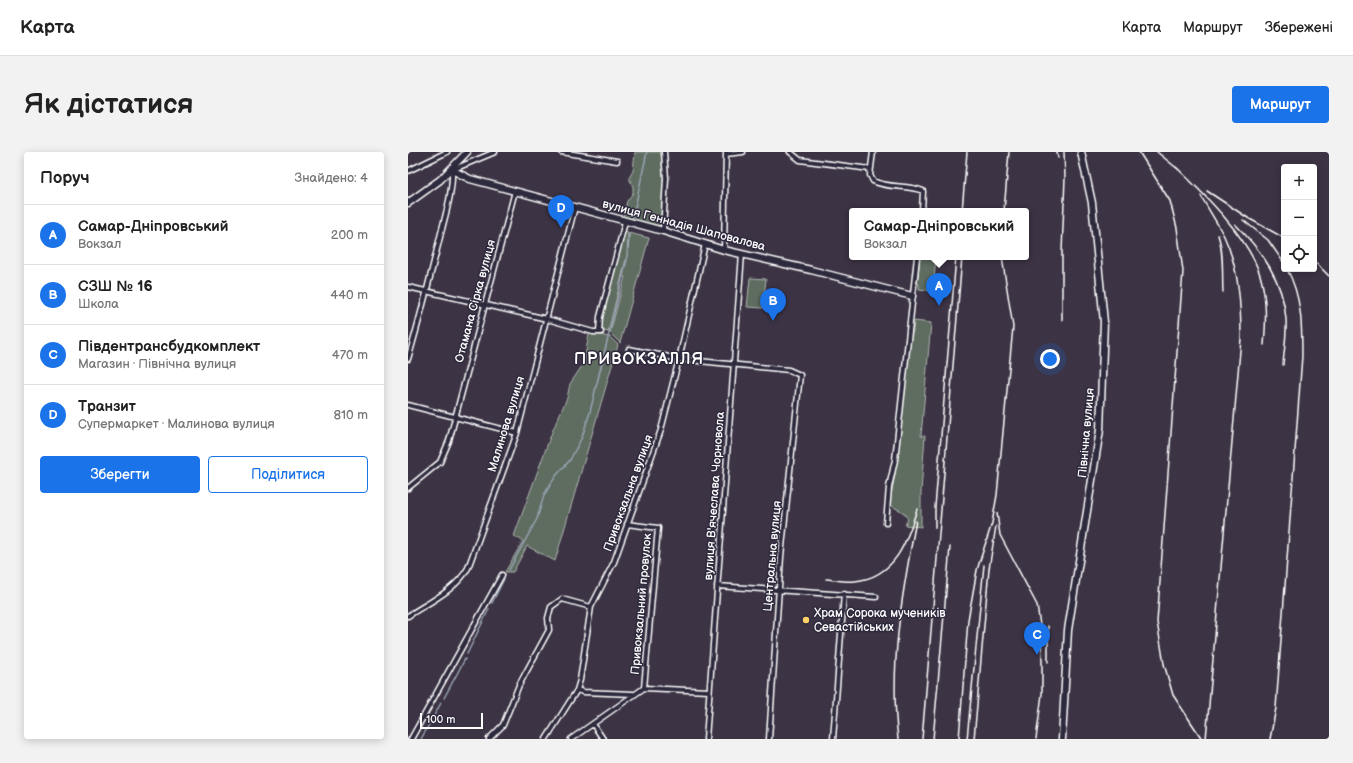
<!DOCTYPE html>
<html lang="uk">
<head>
<meta charset="utf-8">
<style>
  :root { --surface:#fff; --page:#f2f2f2; --text:#222; --muted:#767676; --line:#e0e0e0; --accent:#1a73e8 }
  body { margin:0; font-family:"Balsamiq Sans",sans-serif; background:var(--page); color:var(--text) }
  .controls { position:absolute; right:12px; top:12px; display:grid; overflow:hidden; border-radius:4px; box-shadow:0 2px 10px #0003 }
  .controls button { width:36px; height:36px; display:grid; place-items:center; padding:0; border:0; border-bottom:1px solid var(--line); background:var(--surface); color:var(--text); font:20px sans-serif }
  .scale { position:absolute; left:12px; bottom:10px; width:63px; box-sizing:border-box; padding-left:4px; border:2px solid #fff; border-top:0; font-size:11px; line-height:14px; white-space:nowrap; color:#fff; -webkit-text-stroke:3px #2f2a3d; paint-order:stroke }
  .you { position:absolute; left:642px; top:207px; width:14px; height:14px; margin:-10px; border:3px solid #fff; border-radius:50%; background:#1a73e8; box-shadow:0 0 0 6px #1a73e833 }
  .badge { display:grid; place-items:center; width:26px; height:26px; border-radius:50%; background:var(--accent); color:#fff; font-size:13px; font-weight:700 }
  .pin { position:absolute; translate:-50% -33px; filter:drop-shadow(0 1px 2px #0008) }
  .pin::after { content:''; position:absolute; top:21px; width:14px; height:12px; background:inherit; clip-path:polygon(0 0,100% 0,50% 100%) }
  .popup { position:absolute; left:441px; top:56px; width:180px; height:52px; box-sizing:border-box; display:grid; place-content:center; border-radius:4px; background:var(--surface); filter:drop-shadow(0 1px 3px #0005); font-size:13px; white-space:nowrap; color:var(--muted) }
  .popup b { font-size:15px; color:var(--text) }
  .popup::after { content:''; position:absolute; left:50%; top:100%; margin-left:-8px; border:8px solid transparent; border-top-color:var(--surface) }
  .list { margin:0; padding:0; list-style:none }
  h2 { display:flex; justify-content:space-between; align-items:center; height:52px; margin:0; padding:0 16px; font-size:17px }
  h2 small { font-size:13px; font-weight:400; color:var(--muted) }
  .list li { display:grid; grid-template-columns:26px 1fr auto; gap:12px; align-items:center; box-sizing:border-box; height:60px; padding:0 16px; border-top:1px solid var(--line) }
  .list b { display:block; font-size:15px; white-space:nowrap }
  .list p { margin:0; font-size:13px; white-space:nowrap; color:var(--muted) }
  .list em { font-size:13px; font-style:normal; color:var(--muted) }
  .actions { display:flex; gap:8px; padding:12px 16px }
  .actions a { flex:1; padding:9px 0; border:1px solid var(--accent); border-radius:4px; text-align:center; font-size:14px; color:var(--accent) }
  .actions .main { background:var(--accent); color:#fff }
  .icon { flex:none; width:22px; height:22px; fill:none; stroke:currentColor; stroke-width:2; stroke-linecap:round; stroke-linejoin:round }
  .map { position:relative; flex:none; width:921px; height:587px; overflow:hidden; border-radius:4px }
  header { display:flex; align-items:center; gap:24px; box-sizing:border-box; height:56px; padding:0 20px; background:var(--surface); border-bottom:1px solid var(--line) }
  header strong { font-size:19px }
  nav { display:flex; gap:22px; margin-inline-start:auto; font-size:14px }
  .intro { display:flex; align-items:center; justify-content:space-between; box-sizing:border-box; height:96px; padding:0 24px }
  h1 { margin:0; font-size:28px }
  .button { padding:10px 18px; border-radius:4px; background:var(--accent); color:#fff; font-size:14px; font-weight:700 }
  main { display:flex; gap:24px; padding:0 24px }
  aside { flex:1; background:var(--surface); border-radius:4px; box-shadow:0 2px 10px #0003 }
  .map>svg:first-child { display:block }
</style>
</head>
<body>
<header>
<strong>Карта</strong>
<nav><a>Карта</a><a>Маршрут</a><a>Збережені</a></nav>
</header>
<div class="intro"><h1>Як дістатися</h1><a class="button">Маршрут</a></div>
<main>
<aside>
<h2>Поруч<small>Знайдено: 4</small></h2>
<ul class="list">
<li><span class="badge">A</span><div><b>Самар-Дніпровський</b><p>Вокзал</p></div><em>200 m</em></li>
<li><span class="badge">B</span><div><b>СЗШ № 16</b><p>Школа</p></div><em>440 m</em></li>
<li><span class="badge">C</span><div><b>Південтрансбудкомплект</b><p>Магазин · Північна вулиця</p></div><em>470 m</em></li>
<li><span class="badge">D</span><div><b>Транзит</b><p>Супермаркет · Малинова вулиця</p></div><em>810 m</em></li>
</ul>
<div class="actions"><a class="main">Зберегти</a><a>Поділитися</a></div>
</aside>
<div class="map">
<svg width="921" height="587" viewBox="0 0 921 587">
  <rect width="100%" height="100%" fill="#3c3344"/>
  <filter id="ink" filterUnits="userSpaceOnUse"><feTurbulence type="fractalNoise" baseFrequency=".025" numOctaves="2"/><feDisplacementMap in="SourceGraphic" scale="8" xChannelSelector="R" yChannelSelector="G"/><feConvolveMatrix kernelMatrix="1 2 1 2 8 2 1 2 1" color-interpolation-filters="sRGB"/></filter>
  <g filter="url(#ink)">
    <path fill="#5f6c61" stroke="#afb6b0" d="M227 0H253L256 30 253 74 215 66 219 49 225 41V35L221 26 225 19Z
      M216 79 220 80 219 103 200 180 192 178 193 167Z
      M221 81 241 86 212 191 202 181 217 125 215 124 220 103Z
      M512 105H528L525 139 511 137V132H509Z
      M342 126 358 127 355 156 339 155Z
      M506 169 523 171 513 284H517L513 340V375L497 373 500 367 495 360 482 353V349L487 323 501 191 505 179Z
      M181 181 202 185 210 193 147 409 119 394 105 420H97L115 389 106 384 144 280 159 246 162 232 176 211Z"/>
    <g fill="none" stroke-linecap="round" stroke-linejoin="round">
      <path stroke="#98a4b3" stroke-width="1.5" d="M224 69 239 0
        M101 418 129 367 136 343 147 325 162 308 174 285 182 260 220 103 221 81
        M84 451 96 427
        M59 502 81 457
        M36 546 57 507
        M13 587 33 551"/>
      <g stroke="#fff" stroke-width="7">
        <path id="street" d="M153 0 209 9
          M382 0 392 8 462 17
          M465 0 462 23 465 29C481 37 499 32 515 39L514 59
          M318 2 335 0
          M0 19 39 0
          M255 79 258 26 256 0
          M316 98 318 0
          M0 135 139 167 185 180H193
          M191 180 192 165 217 70
          M221 197 271 207 381 218 392 223 373 405 361 587
          M0 207C12 167 22 126 32 85 37 64 45 40 44 18L87 0
          M0 253 109 281
          M0 336 32 310 41 289 107 39
          M478 371 481 335 487 308 509 105
          M219 372 250 376 236 536
          M309 434 468 445
          M0 464C21 450 48 438 60 416L109 281 167 55
          M169 538 175 540 225 542
          M185 572 195 587
          M3 587 94 423
          M81 587 95 573 111 533 141 478 140 466 143 455 154 447 183 455
          M138 587 169 538 172 528 183 455 206 410 253 278 271 207 297 92
          M163 587 236 536 301 539
          M298 587 334 102
          M425 587 436 442"/>
      </g>
      <g stroke="#fff" stroke-width="9">
        <path id="secondary" d="M44 18 62 27 255 79 316 98 403 118 504 144
          M0 51 32 28 59 0
          M654 587 660 478 692 278 696 170 684 51 673 0"/>
      </g>
      <use href="#street" stroke="#2f2a3d" stroke-width="4"/>
      <use href="#secondary" stroke="#2f2a3d" stroke-width="6"/>
      <path stroke="#fff" stroke-width="1.5" d="M649 0 650 6
        M731 0 762 49 769 76 775 119 749 470 756 512 765 543 794 587
        M749 0 771 18
        M768 15C796 42 841 86 852 123 859 146 858 170 856 193
        M799 39 840 66 876 86
        M793 44C800 57 809 70 816 84 831 116 833 153 833 187L798 587
        M554 59 559 0
        M596 59 601 0
        M835 68 860 88 876 111
        M827 72C854 99 875 128 878 167 879 182 876 198 875 213
        M810 83C816 100 814 122 815 140
        M906 109 921 124
        M654 168V99L657 26 656 0
        M589 361 592 383 629 453 633 480 634 511V542L628 587
        M527 376V355L548 105
        M418 427C428 428 438 430 447 429 487 425 499 390 509 357
        M640 510V474
        M490 587C481 514 494 441 508 369
        M514 587 554 105
        M525 587 542 395
        M551 587 560 468 569 418 584 371 589 343 605 175 594 105
        M559 587 576 413
        M566 587 581 417 588 374
        M862 587 868 556 894 204C894 174 894 145 879 117"/>
    </g>
  </g>
  <circle fill="#ffd166" stroke="#2f2a3d" stroke-width="1.5" cx="398" cy="468" r="4"/>
  <g text-anchor="middle" stroke-width="3" stroke-linejoin="round" paint-order="stroke">
    <g font-size="12" fill="#fff" stroke="#2f2a3d">
      <text transform="translate(276 73) rotate(15)" y="4">вулиця Геннадія Шаповалова</text>
      <text transform="translate(67 149) rotate(-75)" y="4">Отамана Сірка вулиця</text>
      <text transform="translate(98 272) rotate(-73)" y="4">Малинова вулиця</text>
      <text transform="translate(678 281) rotate(-85)" y="4">Північна вулиця</text>
      <text transform="translate(220 341) rotate(-70)" y="4">Привокзальна вулиця</text>
      <text transform="translate(306 344) rotate(-86)" y="4">вулиця В'ячеслава Чорновола</text>
      <text transform="translate(364 404) rotate(-85)" y="4">Центральна вулиця</text>
      <text transform="translate(233 452) rotate(-85)" y="4">Привокзальний провулок</text>
    </g>
    <g font-size="12" fill="#fff" stroke="#2f2a3d" text-anchor="start">
      <text x="406" y="465">Храм Сорока мучеників<tspan x="406" dy="14">Севастійських</tspan></text>
    </g>
    <g font-size="16" font-weight="bold" letter-spacing="1" fill="#fff" stroke="#2f2a3d">
      <text x="231" y="212">ПРИВОКЗАЛЛЯ</text>
    </g>
  </g>
</svg>
<div class="controls">
<button>+</button>
<button>−</button>
<button><svg class="icon" aria-label="locate" viewBox="0 0 24 24"><circle cx="12" cy="12" r="6"/><path d="M12 2v4M12 18v4M2 12h4M18 12h4"/></svg></button>
</div>
<div class="scale">100 m</div>
<div class="you"></div>
<div class="pin badge" style="left:531px;top:154px">A</div>
<div class="popup"><b>Самар-Дніпровський</b>Вокзал</div>
<div class="pin badge" style="left:365px;top:169px">B</div>
<div class="pin badge" style="left:629px;top:503px">C</div>
<div class="pin badge" style="left:153px;top:76px">D</div>
</div>
</main>
</body>
</html>
